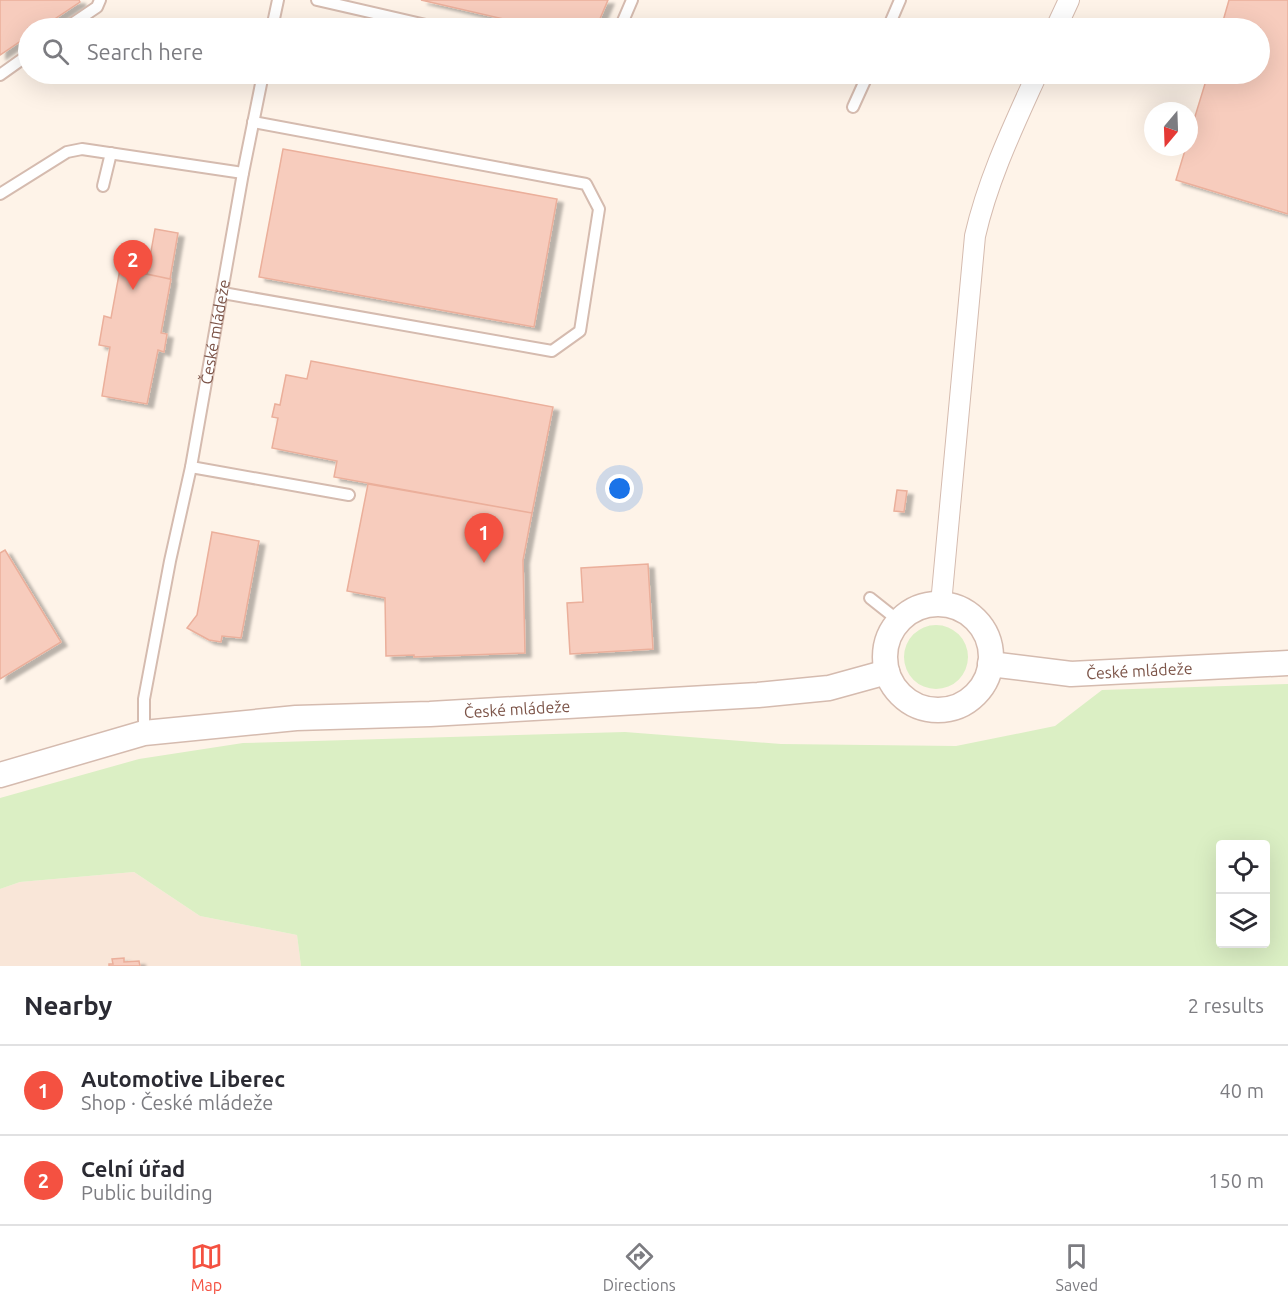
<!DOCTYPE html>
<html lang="en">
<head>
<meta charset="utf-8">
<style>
  :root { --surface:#fff; --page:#f2f2f3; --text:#2b2b33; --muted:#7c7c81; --line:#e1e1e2; --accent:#f45141 }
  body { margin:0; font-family:Ubuntu,sans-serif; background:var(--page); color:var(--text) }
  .controls { position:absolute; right:18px; bottom:18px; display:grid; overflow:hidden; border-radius:6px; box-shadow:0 6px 24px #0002 }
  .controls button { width:54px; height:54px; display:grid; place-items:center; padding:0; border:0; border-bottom:2px solid var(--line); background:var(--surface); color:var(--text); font:30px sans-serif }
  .compass { position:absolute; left:1144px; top:102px; width:54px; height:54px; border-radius:50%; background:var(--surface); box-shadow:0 6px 24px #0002; rotate:199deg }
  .you { position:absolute; left:620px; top:489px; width:21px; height:21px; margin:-15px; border:4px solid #fff; border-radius:50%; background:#1a73e8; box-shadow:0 0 0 9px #1a73e833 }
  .badge { display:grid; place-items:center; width:39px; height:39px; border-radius:50%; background:var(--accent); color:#fff; font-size:20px; font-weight:700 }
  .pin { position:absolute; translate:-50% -50px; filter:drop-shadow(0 2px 3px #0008) }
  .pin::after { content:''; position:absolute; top:32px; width:21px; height:18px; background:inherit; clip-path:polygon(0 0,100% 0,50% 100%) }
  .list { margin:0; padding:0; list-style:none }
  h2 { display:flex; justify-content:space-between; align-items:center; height:78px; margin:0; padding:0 24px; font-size:26px }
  h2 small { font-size:20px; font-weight:400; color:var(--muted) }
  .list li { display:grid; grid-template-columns:39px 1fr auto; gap:18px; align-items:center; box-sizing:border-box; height:90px; padding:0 24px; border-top:2px solid var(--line) }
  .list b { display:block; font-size:22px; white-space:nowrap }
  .list p { margin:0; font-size:20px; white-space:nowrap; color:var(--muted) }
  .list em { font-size:20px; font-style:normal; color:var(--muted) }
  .icon { flex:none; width:33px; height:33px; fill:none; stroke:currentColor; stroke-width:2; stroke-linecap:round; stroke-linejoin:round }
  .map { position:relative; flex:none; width:1288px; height:966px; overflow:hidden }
  .search { position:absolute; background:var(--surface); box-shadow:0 6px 24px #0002; left:18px; right:18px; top:18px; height:66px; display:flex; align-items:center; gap:15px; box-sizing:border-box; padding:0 21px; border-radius:33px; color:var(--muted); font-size:22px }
  .sheet { height:258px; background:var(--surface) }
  nav { display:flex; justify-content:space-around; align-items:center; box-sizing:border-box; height:84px; border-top:2px solid var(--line); background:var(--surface); font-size:16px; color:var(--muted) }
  nav a { display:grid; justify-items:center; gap:3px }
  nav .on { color:var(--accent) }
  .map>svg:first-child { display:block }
</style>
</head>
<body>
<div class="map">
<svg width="1288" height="966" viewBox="0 0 1288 966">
  <defs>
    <filter id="shadow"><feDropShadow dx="6" dy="4" stdDeviation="1.5" flood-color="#0004"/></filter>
  </defs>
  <rect width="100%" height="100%" fill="#fef3e8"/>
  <path fill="#f9e6d8" d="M134 872 200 916 297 935 301 966H0V889L20 882Z"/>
  <path fill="#dbefc4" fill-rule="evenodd" d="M904 657a32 32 0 1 1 64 0a32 32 0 1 1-64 0Z
    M1288 684V966H301L297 935 200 916 134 872 20 882 0 889V798L139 759 243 743 625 732 781 744 956 746 1055 726 1102 690ZM1220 844H1266V944H1220Z"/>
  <path fill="#f7ccbd" stroke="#ebaf9b" stroke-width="1.5" filter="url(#shadow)" d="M0 0H79L80 2 41 28H28V36L0 55Z
    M421 0H608L596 28H543Z
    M1229 0H1288V214L1176 180 1186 147H1189V136L1208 74H1260V28H1221Z
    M283 149 557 199 534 327 259 277Z
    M155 229 178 233 170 279 147 274Z
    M120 269 171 279 161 333 167 334 164 352 158 350 147 404 102 396 110 347 99 345 104 316 111 318Z
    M311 361 553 407 532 513 334 477 337 461 272 448 278 418 272 417 275 404 280 405 286 375 307 379Z
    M368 484 532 513 523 560 525 653 414 657V655L386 656 385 598 347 591Z
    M897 490 907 491 904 512 894 511Z
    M212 532 259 541 241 638 222 636 221 642 209 640 187 628 197 615Z
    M5 550 61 642 0 679V553Z
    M648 564 653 649 570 654 567 603 583 602 581 568Z
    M124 958V962L139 961 140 966H109V964H113L112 959Z"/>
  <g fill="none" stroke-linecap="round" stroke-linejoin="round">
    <g stroke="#d5bbaf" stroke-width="14">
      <g id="service">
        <path d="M317 0 439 28"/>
        <path d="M66 28 97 7 100 0"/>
        <path d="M272 28 278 0"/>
        <path d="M299 28 302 27 309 28"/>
        <path d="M620 28 632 0"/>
        <path d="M888 28 900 0"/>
        <path d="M0 75 28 55"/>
        <path d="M853 107 868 74"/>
        <path d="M103 186 111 153"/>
        <path d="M0 194 67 152 82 149 243 173"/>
        <path d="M223 293 552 351 580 331 599 209 586 184 253 122"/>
        <path d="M191 467 349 495"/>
        <path d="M870 598 899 621"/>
        <path id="s1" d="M144 733V699L170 561 191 467 243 173 263 74"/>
      </g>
    </g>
    <g stroke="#d5bbaf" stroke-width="22">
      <path id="minor" d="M1056 28 1069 0
        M941 604 975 236C988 179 1013 127 1037 74"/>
    </g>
    <g stroke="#d5bbaf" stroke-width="27">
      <g id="tertiary">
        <circle cx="938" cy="657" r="53"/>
        <path id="s2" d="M990 664 1071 674 1288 663"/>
        <path id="s3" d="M0 775 144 733 296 718 430 714 758 695 829 688 887 672"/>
      </g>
    </g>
    <use href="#service" stroke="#fff" stroke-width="10"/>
    <use href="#minor" stroke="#fff" stroke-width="20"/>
    <use href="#tertiary" stroke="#fff" stroke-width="24"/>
  </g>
  <g text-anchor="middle" stroke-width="5" stroke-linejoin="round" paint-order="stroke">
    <g font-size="16" fill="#7c5448" stroke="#fff7f1">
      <text dy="6" stroke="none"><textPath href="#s1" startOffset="408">České mládeže</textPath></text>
      <text dy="6" stroke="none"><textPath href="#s2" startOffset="150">České mládeže</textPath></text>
      <text dy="6" stroke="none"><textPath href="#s3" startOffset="524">České mládeže</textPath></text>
    </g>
  </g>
</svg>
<div class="controls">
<button><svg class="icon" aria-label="locate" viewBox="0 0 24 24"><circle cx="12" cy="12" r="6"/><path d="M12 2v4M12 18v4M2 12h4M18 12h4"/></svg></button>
<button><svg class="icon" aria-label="layers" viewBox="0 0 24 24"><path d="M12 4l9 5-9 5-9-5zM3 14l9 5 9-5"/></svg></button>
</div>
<svg class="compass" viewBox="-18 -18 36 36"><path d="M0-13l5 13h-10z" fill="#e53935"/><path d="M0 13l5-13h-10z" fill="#7c7c81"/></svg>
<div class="you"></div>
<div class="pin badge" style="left:484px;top:563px">1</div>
<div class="pin badge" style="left:133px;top:290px">2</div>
<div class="search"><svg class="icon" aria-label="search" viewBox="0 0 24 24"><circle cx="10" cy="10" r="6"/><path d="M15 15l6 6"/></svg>Search here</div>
</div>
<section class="sheet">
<h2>Nearby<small>2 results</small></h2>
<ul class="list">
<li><span class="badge">1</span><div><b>Automotive Liberec</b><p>Shop · České mládeže</p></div><em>40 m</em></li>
<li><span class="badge">2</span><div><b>Celní úřad</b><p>Public building</p></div><em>150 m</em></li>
</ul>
</section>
<nav>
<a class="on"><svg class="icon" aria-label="map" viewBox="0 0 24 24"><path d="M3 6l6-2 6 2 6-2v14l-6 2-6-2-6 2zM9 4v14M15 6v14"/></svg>Map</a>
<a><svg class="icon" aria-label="directions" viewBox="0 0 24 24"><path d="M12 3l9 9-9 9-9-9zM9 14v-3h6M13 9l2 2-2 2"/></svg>Directions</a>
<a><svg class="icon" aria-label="saved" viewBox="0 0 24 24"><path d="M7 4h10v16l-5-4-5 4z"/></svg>Saved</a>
</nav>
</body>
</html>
